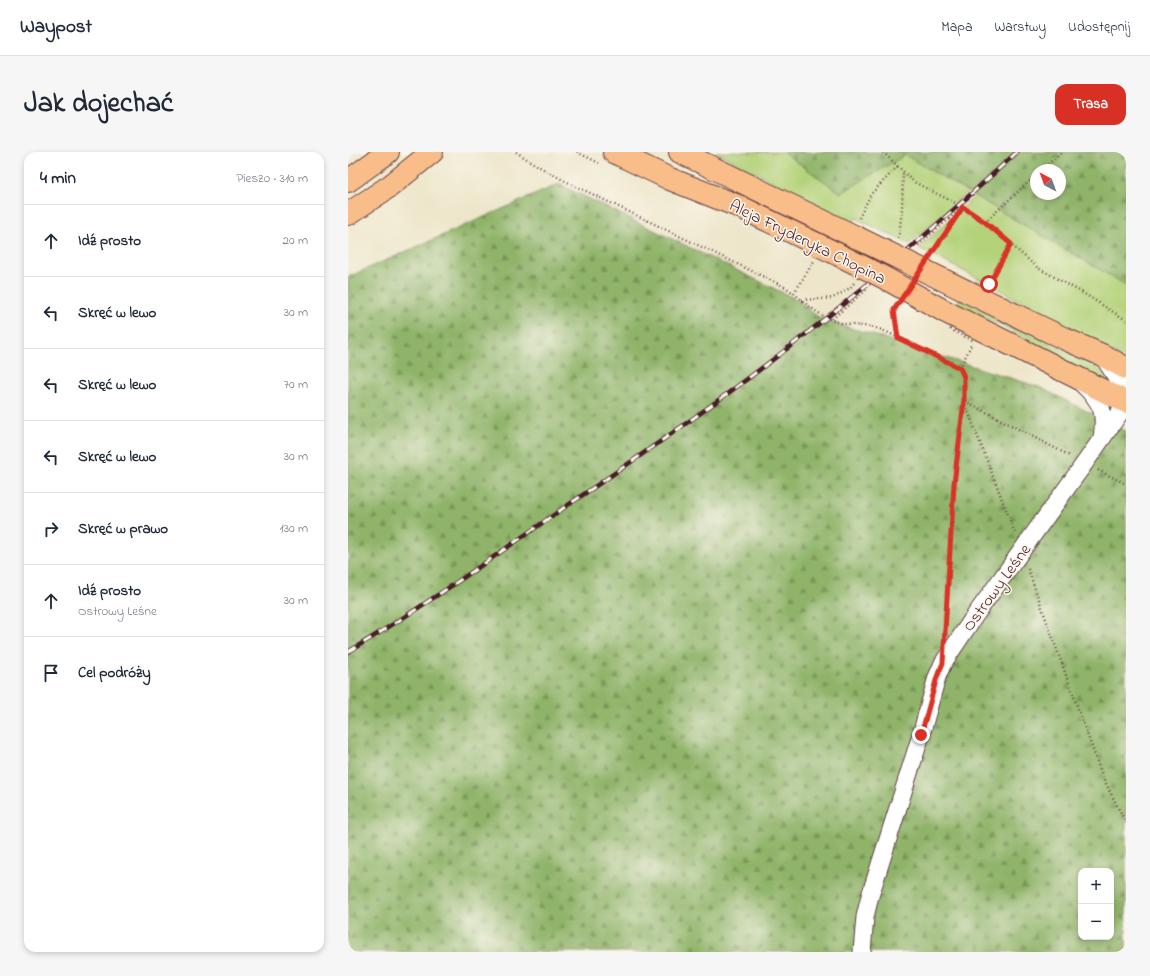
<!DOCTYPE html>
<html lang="pl">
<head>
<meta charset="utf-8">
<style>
  :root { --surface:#fff; --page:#f6f6f7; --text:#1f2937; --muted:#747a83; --line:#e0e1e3; --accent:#d93025 }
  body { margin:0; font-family:"Indie Flower",sans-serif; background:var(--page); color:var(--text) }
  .controls { position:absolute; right:12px; bottom:12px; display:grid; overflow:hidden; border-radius:8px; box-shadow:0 2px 6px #0003 }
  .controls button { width:36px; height:36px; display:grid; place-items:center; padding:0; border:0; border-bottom:1px solid var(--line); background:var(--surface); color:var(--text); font:20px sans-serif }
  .compass { position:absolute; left:682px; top:12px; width:36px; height:36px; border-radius:50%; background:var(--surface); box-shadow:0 2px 6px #0003; rotate:319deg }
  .stop { position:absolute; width:12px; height:12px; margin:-9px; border:3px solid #d93025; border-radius:50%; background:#fff }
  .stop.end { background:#d93025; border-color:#fff; box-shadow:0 1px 4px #0008 }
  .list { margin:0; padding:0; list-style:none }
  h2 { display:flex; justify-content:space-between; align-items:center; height:52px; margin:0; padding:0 16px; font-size:17px }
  h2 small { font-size:13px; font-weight:400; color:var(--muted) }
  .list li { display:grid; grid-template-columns:26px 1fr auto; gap:12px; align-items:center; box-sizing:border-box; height:72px; padding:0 16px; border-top:1px solid var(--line) }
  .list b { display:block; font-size:15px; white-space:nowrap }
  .list p { margin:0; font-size:13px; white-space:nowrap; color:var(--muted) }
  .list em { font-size:13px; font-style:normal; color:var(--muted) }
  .icon { flex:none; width:22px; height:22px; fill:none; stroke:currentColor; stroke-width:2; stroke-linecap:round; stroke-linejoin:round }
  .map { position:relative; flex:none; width:778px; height:800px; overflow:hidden; border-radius:12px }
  header { display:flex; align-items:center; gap:24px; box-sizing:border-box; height:56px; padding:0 20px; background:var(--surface); border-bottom:1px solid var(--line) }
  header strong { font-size:19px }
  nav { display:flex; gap:22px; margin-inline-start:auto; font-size:14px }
  .intro { display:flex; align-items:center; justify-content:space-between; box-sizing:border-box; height:96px; padding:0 24px }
  h1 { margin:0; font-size:28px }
  .button { padding:10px 18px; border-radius:12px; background:var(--accent); color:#fff; font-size:14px; font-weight:700 }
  main { display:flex; gap:24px; padding:0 24px }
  aside { flex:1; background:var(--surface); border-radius:12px; box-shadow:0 2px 6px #0003 }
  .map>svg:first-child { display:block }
</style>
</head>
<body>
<header>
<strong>Waypost</strong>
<nav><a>Mapa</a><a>Warstwy</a><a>Udostępnij</a></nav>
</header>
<div class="intro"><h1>Jak dojechać</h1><a class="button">Trasa</a></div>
<main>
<aside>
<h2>4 min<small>Pieszo · 310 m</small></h2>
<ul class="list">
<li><svg class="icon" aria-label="ahead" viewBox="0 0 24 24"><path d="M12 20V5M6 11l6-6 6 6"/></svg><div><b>Idź prosto</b></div><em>20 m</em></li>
<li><svg class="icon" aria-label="left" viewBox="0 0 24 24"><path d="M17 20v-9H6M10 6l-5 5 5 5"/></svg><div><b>Skręć w lewo</b></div><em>30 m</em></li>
<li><svg class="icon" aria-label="left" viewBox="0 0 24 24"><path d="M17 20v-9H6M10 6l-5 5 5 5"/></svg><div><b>Skręć w lewo</b></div><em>70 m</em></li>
<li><svg class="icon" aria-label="left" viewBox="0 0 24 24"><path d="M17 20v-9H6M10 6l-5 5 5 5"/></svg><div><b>Skręć w lewo</b></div><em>30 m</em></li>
<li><svg class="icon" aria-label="right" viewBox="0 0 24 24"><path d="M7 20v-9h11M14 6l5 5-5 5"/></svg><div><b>Skręć w prawo</b></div><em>130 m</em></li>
<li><svg class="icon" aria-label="ahead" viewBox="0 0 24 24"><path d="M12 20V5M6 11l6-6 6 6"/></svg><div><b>Idź prosto</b><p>Ostrowy Leśne</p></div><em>30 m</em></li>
<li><svg class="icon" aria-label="arrive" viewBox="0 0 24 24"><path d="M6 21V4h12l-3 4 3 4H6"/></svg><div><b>Cel podróży</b></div></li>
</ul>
</aside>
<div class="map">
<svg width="778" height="800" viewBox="0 0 778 800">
  <defs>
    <pattern id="forest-firs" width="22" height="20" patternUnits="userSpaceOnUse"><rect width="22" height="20" fill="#8fb469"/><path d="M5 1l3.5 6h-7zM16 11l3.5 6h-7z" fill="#779257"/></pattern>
  </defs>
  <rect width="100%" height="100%" fill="#fbf7ec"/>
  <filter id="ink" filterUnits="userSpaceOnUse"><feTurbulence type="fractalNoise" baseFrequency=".025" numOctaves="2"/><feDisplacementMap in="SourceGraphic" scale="8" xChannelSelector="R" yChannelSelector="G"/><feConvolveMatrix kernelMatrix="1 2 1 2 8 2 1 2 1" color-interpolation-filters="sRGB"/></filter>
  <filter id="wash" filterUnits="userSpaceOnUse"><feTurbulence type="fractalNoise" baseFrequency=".012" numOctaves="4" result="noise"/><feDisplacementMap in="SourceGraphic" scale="16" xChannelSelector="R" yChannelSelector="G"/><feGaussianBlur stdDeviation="0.9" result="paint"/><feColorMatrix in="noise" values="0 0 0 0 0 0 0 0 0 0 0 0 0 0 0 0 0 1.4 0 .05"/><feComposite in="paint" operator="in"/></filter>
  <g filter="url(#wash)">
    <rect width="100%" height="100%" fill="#ede6ca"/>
    <path fill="#b4d279" stroke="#7f7852" d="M367 0H435L493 41 557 3 620 40 561 92 508 66 505 71Z
      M627 44 778 133V208L641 132 571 96Z
      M612 147 744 212 756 221 765 234 725 214 665 179 608 151Z"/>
    <path fill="url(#forest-firs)" stroke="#6c6a4a" fill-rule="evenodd" d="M435 0H778V133L557 3 493 41ZM688 18H712V42H688Z
      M211 32 450 148 471 166 691 235 778 279V800H0V125ZM733 719H763V785H733Z"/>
  </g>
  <g filter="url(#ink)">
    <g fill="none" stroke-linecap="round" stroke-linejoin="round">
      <g stroke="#623d43" stroke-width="19">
        <path id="minor" d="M754 203C763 217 774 231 778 248
          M733 231C754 250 758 259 754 286
          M514 800 517 765 522 744 573 583 589 525 595 511 628 462 736 312 778 252"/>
      </g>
      <g stroke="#623d43" stroke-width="24">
        <path id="primary" d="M266 0 322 27 390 54 491 103
          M332 0 510 86
          M0 29 40 0
          M0 62 42 34 84 0
          M618 139 717 187 754 203 778 216
          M598 160 778 250"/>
      </g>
      <path stroke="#623d43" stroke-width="2.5" stroke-dasharray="1 3" stroke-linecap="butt" d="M168 0 190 14 215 28 439 136C456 149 468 163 489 170 505 175 518 172 534 178 561 190 586 204 612 216L616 225V249L606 332 597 479
        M229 0 251 11
        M535 0 566 30 615 55 568 95
        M694 18 714 0
        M511 66 523 42 550 14
        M637 70 690 116 735 141 778 168
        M550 86 551 84 554 57 555 20
        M583 103 615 55 637 70 688 23
        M642 131 663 92
        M446 141 466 109
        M454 148 485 146 502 136 506 131
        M549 154 546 158 550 185
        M484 167 519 137
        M612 216 624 191
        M616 249 667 381
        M617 249 722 304
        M750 318 778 332
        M680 417 755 626 778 671"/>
      <use href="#minor" stroke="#fff" stroke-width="17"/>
      <use href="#primary" stroke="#f8bd89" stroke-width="22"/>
      <g stroke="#4a1f2b" stroke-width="4.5">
        <path id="rail" d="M0 500C76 455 148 403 220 353 298 300 375 247 449 189 525 130 598 66 669 0"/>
      </g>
      <use href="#rail" stroke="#fbf7ec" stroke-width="3" stroke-dasharray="9" stroke-linecap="butt"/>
      <g stroke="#623d43" stroke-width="24" stroke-linecap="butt">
        <path id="primary-bridge" d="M510 86 618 139
          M491 103 535 125 598 160"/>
      </g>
      <path stroke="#623d43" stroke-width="2.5" stroke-dasharray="1 3" stroke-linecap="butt" d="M602 177 625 189"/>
      <use href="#primary-bridge" stroke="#f8bd89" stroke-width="22"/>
    </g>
  </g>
  <g fill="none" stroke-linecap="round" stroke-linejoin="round" filter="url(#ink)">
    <path stroke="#d93025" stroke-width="5" d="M573 583 589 525 595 511 606 332 616 249V225L612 216 550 186 546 158 615 55 637 70 663 92 641 132"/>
  </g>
  <g text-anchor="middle" stroke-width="3" stroke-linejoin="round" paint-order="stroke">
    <g font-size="17" fill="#4a1f2b" stroke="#fbf7ec">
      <text transform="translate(460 89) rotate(26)" y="6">Aleja Fryderyka Chopina</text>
      <text transform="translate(648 435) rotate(-54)" y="6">Ostrowy Leśne</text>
    </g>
  </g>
</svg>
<div class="controls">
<button>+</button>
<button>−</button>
</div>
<svg class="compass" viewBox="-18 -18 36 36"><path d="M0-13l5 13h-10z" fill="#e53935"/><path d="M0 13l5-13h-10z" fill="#747a83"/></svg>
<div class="stop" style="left:641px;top:132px"></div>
<div class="stop end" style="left:573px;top:583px"></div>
</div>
</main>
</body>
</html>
